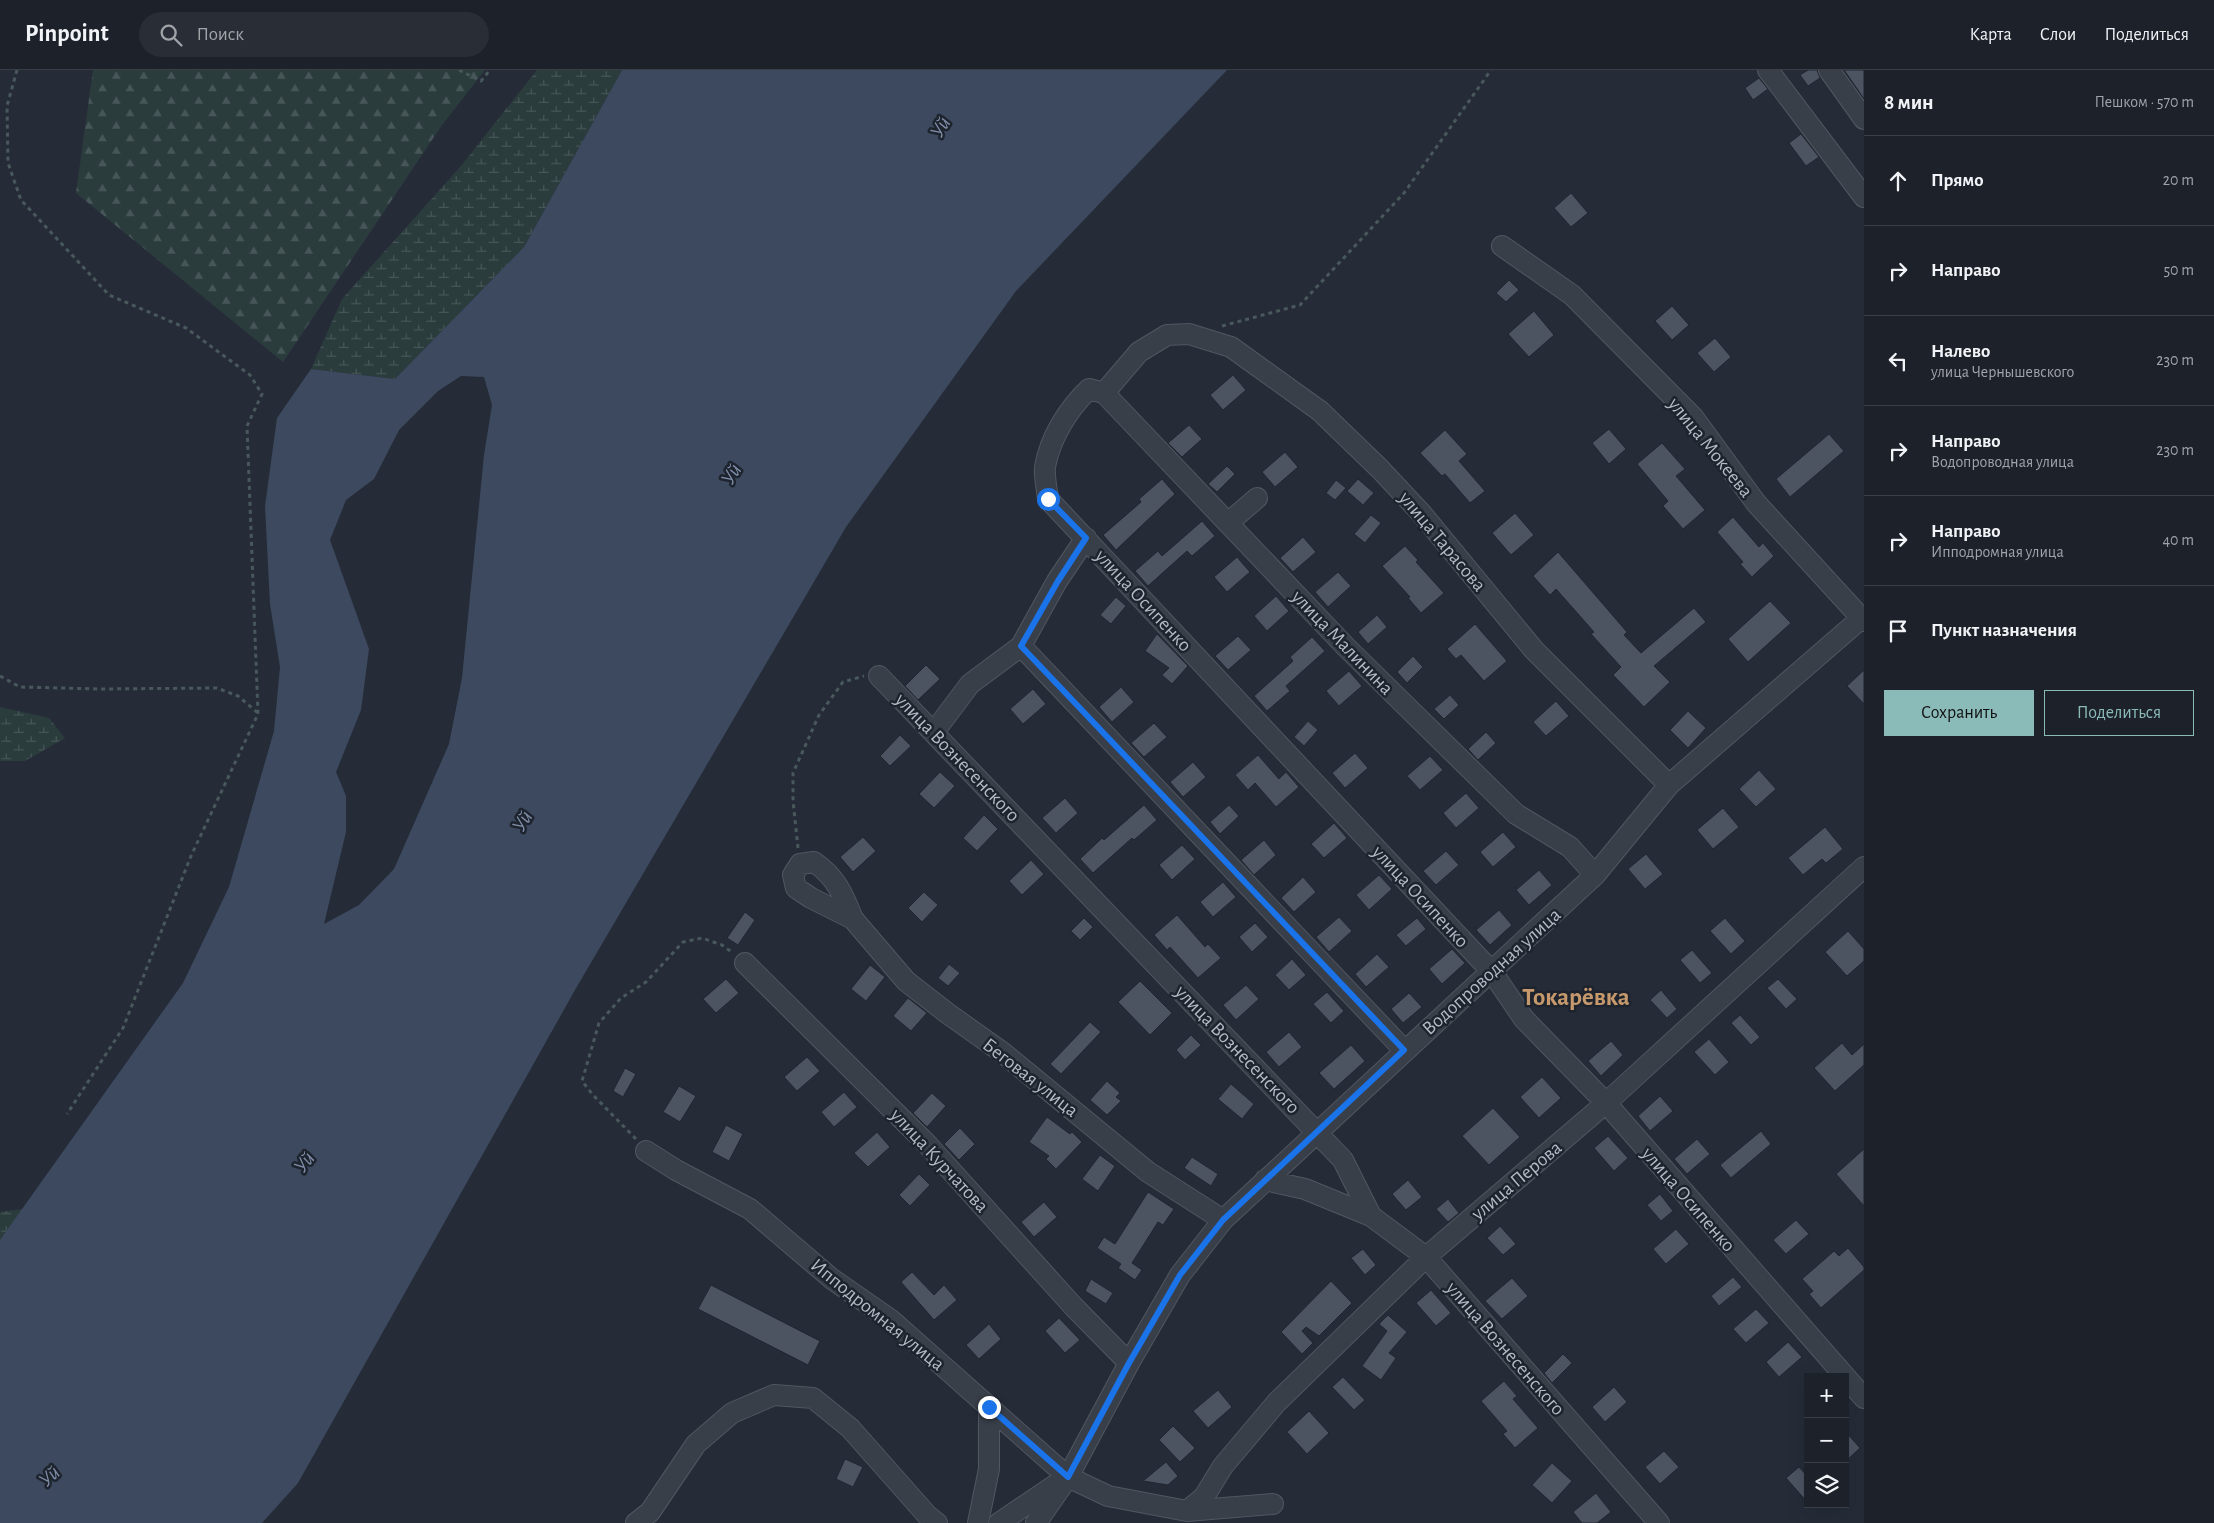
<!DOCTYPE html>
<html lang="ru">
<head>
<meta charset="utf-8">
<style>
  :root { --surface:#1c212a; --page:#292e36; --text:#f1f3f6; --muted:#a0a3a8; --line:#3a3e47; --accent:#8bbbb9 }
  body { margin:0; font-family:"Alegreya Sans",sans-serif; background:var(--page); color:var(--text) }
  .controls { position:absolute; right:15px; bottom:15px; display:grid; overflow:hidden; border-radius:0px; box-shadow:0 5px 20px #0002 }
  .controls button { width:45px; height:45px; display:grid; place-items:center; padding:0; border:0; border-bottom:1px solid var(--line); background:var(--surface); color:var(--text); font:25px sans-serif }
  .stop { position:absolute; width:15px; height:15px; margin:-11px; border:4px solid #1a73e8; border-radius:50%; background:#fff }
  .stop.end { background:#1a73e8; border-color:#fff; box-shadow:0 1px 5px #0008 }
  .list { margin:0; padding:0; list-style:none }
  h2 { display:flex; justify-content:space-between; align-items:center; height:65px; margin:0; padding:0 20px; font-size:21px }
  h2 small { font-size:16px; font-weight:400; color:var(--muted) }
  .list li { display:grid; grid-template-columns:32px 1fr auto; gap:15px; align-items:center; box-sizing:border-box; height:90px; padding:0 20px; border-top:1px solid var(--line) }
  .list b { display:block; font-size:19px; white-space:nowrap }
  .list p { margin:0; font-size:16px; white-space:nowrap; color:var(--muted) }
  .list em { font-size:16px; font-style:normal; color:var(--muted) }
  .actions { display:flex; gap:10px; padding:15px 20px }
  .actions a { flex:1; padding:11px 0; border:1px solid var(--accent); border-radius:0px; text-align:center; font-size:18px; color:var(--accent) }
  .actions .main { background:var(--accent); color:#111 }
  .icon { flex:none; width:28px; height:28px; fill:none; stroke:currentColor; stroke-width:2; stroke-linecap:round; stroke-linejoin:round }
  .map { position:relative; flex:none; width:1864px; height:1453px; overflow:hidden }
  header { display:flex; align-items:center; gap:30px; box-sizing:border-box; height:70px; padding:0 25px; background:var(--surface); border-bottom:1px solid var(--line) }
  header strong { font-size:24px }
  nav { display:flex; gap:28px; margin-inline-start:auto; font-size:18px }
  .search { width:350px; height:45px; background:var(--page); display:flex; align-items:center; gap:12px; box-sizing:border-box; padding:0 18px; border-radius:28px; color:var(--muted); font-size:19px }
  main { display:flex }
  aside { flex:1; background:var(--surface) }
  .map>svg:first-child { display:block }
</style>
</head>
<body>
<header>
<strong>Pinpoint</strong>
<div class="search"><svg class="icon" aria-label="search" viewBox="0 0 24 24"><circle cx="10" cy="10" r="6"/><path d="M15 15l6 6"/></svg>Поиск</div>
<nav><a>Карта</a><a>Слои</a><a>Поделиться</a></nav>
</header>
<main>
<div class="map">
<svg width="1864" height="1453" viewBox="0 0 1864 1453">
  <defs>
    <pattern id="forest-firs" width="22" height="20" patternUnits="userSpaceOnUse" patternTransform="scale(1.25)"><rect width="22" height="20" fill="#2b3c3d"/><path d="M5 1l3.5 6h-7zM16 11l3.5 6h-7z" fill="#475658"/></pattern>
    <pattern id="wetland-marsh" width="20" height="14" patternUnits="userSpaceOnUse" patternTransform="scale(1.25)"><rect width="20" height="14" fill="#2b3c3d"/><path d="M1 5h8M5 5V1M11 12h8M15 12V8" fill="none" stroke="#475658"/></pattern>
  </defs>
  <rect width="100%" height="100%" fill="#252c38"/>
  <path fill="url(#forest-firs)" d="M93 0H485L442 55 283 292 76 123Z"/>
  <path fill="url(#wetland-marsh)" d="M537 0H622L524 177 395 309 311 299 342 229 461 96Z
    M0 637 49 648 65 668 25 691H0Z
    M23 1139 0 1170V1142Z"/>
  <path fill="#3d495f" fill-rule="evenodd" d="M622 0H1227L1016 221 846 457 575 920 298 1413 262 1453H0V1170L183 913 229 817 274 661 280 597 270 534 265 436 277 348 311 299 395 309 524 177ZM461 306 484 307 492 335 484 385 462 608 449 674 394 799 359 835 324 854 346 762V726L336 702 361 640 369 579 330 470 346 430 374 409 399 360 438 321Z"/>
  <path fill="#4c5462" stroke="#202630" d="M1808 0H1817L1820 8 1808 16 1800 5Z
    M1844 0H1864V29L1860 23Z
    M1759 8 1768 19 1753 30 1745 18Z
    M1801 64 1819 87 1806 96 1789 73Z
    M1571 123 1588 143 1571 157 1554 138Z
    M1509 210 1519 220 1506 232 1496 223Z
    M1672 236 1689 255 1672 270 1655 251Z
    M1534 241 1554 265 1529 287 1508 264Z
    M1715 268 1731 287 1714 302 1697 283Z
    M1233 305 1246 320 1223 340 1210 325Z
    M1189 355 1202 369 1182 387 1168 373Z
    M1609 359 1626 379 1609 394 1592 373Z
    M1445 360 1467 384 1459 391 1485 421 1470 433 1445 404 1442 406 1420 383Z
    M1829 364 1844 381 1790 427 1776 409Z
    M1662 373 1685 399 1676 406 1705 440 1683 459 1663 436 1668 431 1637 394Z
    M1285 382 1298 397 1275 417 1262 402Z
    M1227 396 1235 404 1217 422 1208 414Z
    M1162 409 1175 424 1116 480 1103 465 1141 432 1139 429Z
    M1358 409 1374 423 1363 435 1347 421Z
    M1336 410 1346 418 1335 430 1326 423Z
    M1515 443 1534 465 1511 485 1492 463Z
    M1371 445 1381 453 1365 473 1354 464Z
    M1733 447 1759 477 1763 473 1774 486 1752 507 1740 494 1743 492 1717 462Z
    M1202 451 1215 466 1192 486 1187 481 1148 516 1135 501 1158 481 1162 486Z
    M1303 467 1316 482 1293 502 1280 488Z
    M1405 476 1418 490 1416 492 1444 523 1421 543 1408 528 1410 527 1382 496Z
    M1558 482 1627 562 1624 565 1641 583 1694 538 1706 552 1654 596 1670 612 1644 637 1613 605 1621 597 1591 564 1594 562 1556 519 1550 525 1533 506Z
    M1237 487 1250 502 1227 522 1214 507Z
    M1338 502 1351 516 1328 537 1315 522Z
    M1276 526 1289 541 1267 561 1254 546Z
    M1116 527 1126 536 1111 554 1100 545Z
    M1770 531 1791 553 1748 592 1728 569Z
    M1377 545 1387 557 1368 574 1358 562Z
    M1475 554 1507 591 1484 611 1461 585 1456 589 1447 579Z
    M1157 564 1188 596 1172 614 1162 605 1169 598 1145 581Z
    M1238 566 1251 580 1228 600 1215 586Z
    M1312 567 1325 581 1286 616 1290 621 1267 641 1254 626 1293 591 1290 587Z
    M1413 586 1423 597 1407 613 1397 602Z
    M926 595 940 609 918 630 905 616Z
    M1864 600V634L1847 616Z
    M1349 601 1362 616 1339 636 1326 621Z
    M1121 617 1134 632 1112 652 1099 637Z
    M1033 619 1046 634 1023 654 1010 639Z
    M1450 625 1459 635 1444 649 1434 639Z
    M1556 631 1569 646 1546 666 1533 652Z
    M1688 641 1706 658 1688 678 1670 660Z
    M1308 651 1318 660 1304 676 1294 667Z
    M1154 653 1167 667 1144 687 1131 673Z
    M1486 662 1496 673 1478 690 1468 679Z
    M900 665 911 676 890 696 880 686Z
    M1355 683 1368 698 1345 718 1332 703Z
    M1258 685 1279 709 1286 702 1299 717 1276 737 1255 713 1248 720 1235 705Z
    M1430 686 1443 700 1420 720 1407 706Z
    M1193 692 1206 707 1183 727 1170 712Z
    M1759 700 1776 719 1756 737 1739 719Z
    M940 702 955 716 934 738 919 724Z
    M1466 723 1479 738 1456 758 1443 743Z
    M1065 728 1078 743 1056 763 1042 748Z
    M1144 735 1157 750 1134 770 1132 768 1093 803 1080 789 1102 768 1104 770Z
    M1229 735 1239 746 1220 764 1210 752Z
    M1723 738 1739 757 1713 779 1697 760Z
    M984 745 998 759 977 781 963 768Z
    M1334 753 1347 768 1324 788 1311 774Z
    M1825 757 1843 779 1826 793 1822 789 1803 805 1788 788Z
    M1503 762 1516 777 1493 797 1480 782Z
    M863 767 876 781 853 802 840 787Z
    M1264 770 1276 785 1254 805 1241 790Z
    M1182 775 1195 789 1172 810 1159 795Z
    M1446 781 1459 795 1436 815 1423 801Z
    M1646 784 1663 804 1645 819 1628 799Z
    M1031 790 1044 804 1022 825 1009 811Z
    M1539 800 1552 815 1529 835 1516 820Z
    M1379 805 1392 819 1369 840 1356 825Z
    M1303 807 1316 822 1294 842 1281 828Z
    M1223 812 1236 827 1213 847 1200 832Z
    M924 822 938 835 922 852 908 838Z
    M1499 840 1512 855 1490 875 1476 860Z
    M745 842 755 850 738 875 727 868Z
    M1177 845 1205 877 1208 874 1221 888 1198 908 1170 877 1167 880 1154 865Z
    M1339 847 1352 861 1329 882 1316 867Z
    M1084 848 1093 857 1080 870 1071 861Z
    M1417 848 1426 859 1406 876 1396 865Z
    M1725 848 1745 871 1731 884 1710 861Z
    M1255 853 1268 867 1252 882 1239 867Z
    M1848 861 1864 879V891L1847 906 1825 882Z
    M1452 879 1465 893 1442 914 1429 899Z
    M1692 880 1712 903 1700 913 1680 890Z
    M1377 884 1389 897 1366 917 1355 904Z
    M1292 889 1306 905 1289 920 1275 905Z
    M949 894 960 903 948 916 938 908Z
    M870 895 885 907 866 931 851 919Z
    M726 909 739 923 716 943 703 929Z
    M1778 909 1797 929 1786 939 1767 918Z
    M1140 911 1172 943 1150 965 1118 932Z
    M1246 915 1259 929 1236 950 1223 935Z
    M1661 920 1677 939 1667 948 1650 930Z
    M1327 922 1344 941 1331 953 1313 934Z
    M1409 923 1422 937 1403 953 1391 939Z
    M908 928 927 943 911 961 893 946Z
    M1740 945 1760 967 1751 975 1731 953Z
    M1090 952 1101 962 1061 1004 1050 994Z
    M1289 962 1302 977 1279 997 1266 982Z
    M1191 965 1201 975 1185 990 1176 980Z
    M1709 969 1729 992 1715 1005 1694 982Z
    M1611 971 1623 985 1601 1006 1588 991Z
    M1842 973 1852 985 1864 974V995L1835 1021 1814 998Z
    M1351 975 1365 991 1334 1019 1319 1003Z
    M807 987 820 1001 797 1021 784 1007Z
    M625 998 636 1004 623 1027 613 1021Z
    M1542 1007 1561 1028 1539 1048 1520 1027Z
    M1107 1011 1120 1023 1116 1027 1121 1031 1107 1045 1090 1030Z
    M1231 1014 1254 1034 1242 1049 1218 1029Z
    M679 1016 696 1026 680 1052 663 1042Z
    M844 1022 857 1037 834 1057 821 1042Z
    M932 1023 946 1036 927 1057 913 1043Z
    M1660 1026 1673 1041 1650 1061 1638 1046Z
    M1493 1038 1520 1067 1489 1095 1462 1066Z
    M1047 1047 1070 1064 1072 1062 1082 1072 1056 1099 1046 1089 1049 1086 1029 1072Z
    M726 1055 743 1064 729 1091 712 1082Z
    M960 1058 975 1074 959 1090 944 1074Z
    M1761 1061 1771 1074 1731 1108 1720 1095Z
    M877 1062 890 1077 868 1097 854 1083Z
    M1608 1066 1628 1088 1614 1101 1594 1078Z
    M1697 1069 1710 1084 1687 1104 1674 1089Z
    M1864 1079V1136L1836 1104Z
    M1100 1085 1115 1096 1098 1121 1082 1109Z
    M1192 1087 1218 1104 1211 1116 1184 1098Z
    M919 1104 930 1115 910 1136 899 1125Z
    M1408 1110 1422 1127 1406 1140 1392 1124Z
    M1148 1122 1174 1139 1163 1155 1158 1152 1132 1193 1142 1200 1135 1210 1118 1198 1121 1194 1097 1178 1104 1167 1115 1174Z
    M1660 1124 1673 1141 1661 1151 1647 1135Z
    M1448 1129 1459 1143 1448 1152 1436 1139Z
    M1044 1132 1057 1147 1034 1167 1021 1152Z
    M1796 1150 1809 1164 1786 1184 1773 1170Z
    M1500 1156 1516 1174 1503 1185 1487 1168Z
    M1676 1159 1689 1174 1666 1194 1653 1179Z
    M1848 1178 1864 1197V1200L1821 1238 1809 1224 1813 1221 1802 1209 1834 1181 1839 1186Z
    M1363 1179 1376 1195 1365 1205 1351 1188Z
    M912 1202 934 1225 944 1215 957 1230 934 1250 901 1212Z
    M1733 1207 1742 1217 1719 1236 1711 1226Z
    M1512 1208 1528 1226 1502 1249 1485 1231Z
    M1091 1209 1113 1223 1106 1234 1085 1221Z
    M1331 1211 1352 1233 1319 1266 1306 1257 1302 1261 1313 1273 1302 1284 1281 1262Z
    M711 1215 820 1271 808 1295 698 1239Z
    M1431 1220 1451 1243 1436 1256 1416 1233Z
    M1756 1239 1769 1253 1746 1273 1733 1259Z
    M1388 1245 1407 1262 1389 1283 1396 1288 1381 1310 1362 1296 1387 1261 1379 1254Z
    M1059 1248 1080 1270 1065 1283 1045 1261Z
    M989 1254 1001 1269 979 1289 966 1275Z
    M1788 1272 1802 1287 1779 1307 1766 1292Z
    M1563 1284 1572 1293 1552 1313 1544 1303Z
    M1343 1307 1365 1330 1354 1340 1332 1317Z
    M1504 1311 1517 1326 1513 1329 1538 1358 1515 1378 1503 1364 1507 1361 1481 1331Z
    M1614 1317 1627 1332 1605 1352 1592 1337Z
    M1218 1320 1232 1337 1208 1358 1193 1341Z
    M1309 1341 1329 1363 1307 1384 1287 1362Z
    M1173 1356 1195 1378 1180 1392 1159 1370Z
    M1845 1361 1860 1378 1845 1392Z
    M1664 1381 1679 1397 1660 1414 1645 1397Z
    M845 1389 863 1397 853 1417 836 1409Z
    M1166 1392 1178 1406 1168 1415 1143 1411Z
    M1552 1393 1572 1411 1552 1433 1532 1415Z
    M1799 1397 1808 1407V1433L1786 1408Z
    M1596 1423 1611 1442 1597 1453H1582L1573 1442Z"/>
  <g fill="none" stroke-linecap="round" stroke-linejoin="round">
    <g stroke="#515761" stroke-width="22">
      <path id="minor" d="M1768 0 1864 127
        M1829 0 1864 49
        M1502 176 1572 225 1693 347 1756 433 1864 551
        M1104 323 1346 577 1516 744 1570 777 1595 805
        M1228 453 1257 428
        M1021 576 1404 980
        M879 606 1343 1090 1371 1146 1426 1187 1659 1453
        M934 662 970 614 1021 576 1057 511 1086 468
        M1669 715 1534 580 1422 444 1380 399 1320 341 1231 277 1189 264 1167 265 1139 282 1104 323 1089 319C1068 339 1050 368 1045 397 1044 407 1047 419 1048 429L1492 902 1524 949 1606 1033 1864 1328
        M814 792C836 807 843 824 853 849L811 828 796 818 793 805 800 794Z
        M853 849 906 911 947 943 1002 982 1148 1102 1223 1150
        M745 893 927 1074 1073 1236 1129 1293
        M646 1081 676 1100 750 1139 832 1209 891 1250 1068 1407 1108 1426 1187 1441 1273 1434
        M1265 1110 1305 1119 1371 1146
        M1187 1441 1204 1427 1223 1396 1277 1332 1426 1187 1606 1033 1864 797
        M636 1453 650 1442 696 1374 732 1343 774 1325 813 1328 850 1358 927 1445 937 1453
        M978 1453 989 1399V1337
        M999 1453 1058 1413
        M1036 1453 1068 1407 1129 1293 1180 1205 1223 1150 1595 805 1669 715 1864 546"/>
    </g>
    <path stroke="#49585b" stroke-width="3" stroke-dasharray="4 4" stroke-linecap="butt" d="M17 0 7 36 8 93 21 130 109 225 186 258 250 305 262 324 247 356 258 644 191 786 123 958 67 1044
      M459 0 481 11 490 0
      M1222 256 1300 235 1404 123 1491 0
      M0 606 20 617 102 619 217 618 238 626 258 643
      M798 778 793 731V703L819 645 843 612 864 606
      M636 1069 593 1025 582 1011 599 953 621 928 646 912 683 872 702 868 722 875 733 883"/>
    <use href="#minor" stroke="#393f49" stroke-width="20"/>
  </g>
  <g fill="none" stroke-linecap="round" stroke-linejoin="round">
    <path stroke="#1a73e8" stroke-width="6" d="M989 1337 1068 1407 1129 1293 1180 1205 1223 1150 1404 980 1021 576 1058 511 1086 468 1048 429"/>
  </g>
  <g text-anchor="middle" stroke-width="5" stroke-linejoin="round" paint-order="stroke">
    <g font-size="20" fill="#b4bac5" stroke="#1e242e">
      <text transform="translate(1711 377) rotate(51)" y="7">улица Мокеева</text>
      <text transform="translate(1443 471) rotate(50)" y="7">улица Тарасова</text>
      <text transform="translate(1144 530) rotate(47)" y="7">улица Осипенко</text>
      <text transform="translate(1343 572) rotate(46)" y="7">улица Малинина</text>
      <text transform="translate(958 687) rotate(46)" y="7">улица Вознесенского</text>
      <text transform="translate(1421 826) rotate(47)" y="7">улица Осипенко</text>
      <text transform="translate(1491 901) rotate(-42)" y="7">Водопроводная улица</text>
      <text transform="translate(1238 979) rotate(46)" y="7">улица Вознесенского</text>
      <text transform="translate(1031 1007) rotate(38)" y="7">Беговая улица</text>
      <text transform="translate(940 1090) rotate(47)" y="7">улица Курчатова</text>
      <text transform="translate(1516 1110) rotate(-40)" y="7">улица Перова</text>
      <text transform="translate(1689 1129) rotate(49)" y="7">улица Осипенко</text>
      <text transform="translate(878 1244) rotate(39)" y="7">Ипподромная улица</text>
      <text transform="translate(1506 1278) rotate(49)" y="7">улица Вознесенского</text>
    </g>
    <g font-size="21" font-style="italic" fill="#7f8ea9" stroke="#1e242e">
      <text transform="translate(940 57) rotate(-59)" y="7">Уй</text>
      <text transform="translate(731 404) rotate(-59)" y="7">Уй</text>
      <text transform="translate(522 751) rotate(-59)" y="7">Уй</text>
      <text transform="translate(304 1092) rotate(-52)" y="7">Уй</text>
      <text transform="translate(49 1406) rotate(-43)" y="7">Уй</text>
    </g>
    <g font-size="25" font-weight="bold" fill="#c6996d" stroke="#1e242e">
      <text x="1576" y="935">Токарёвка</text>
    </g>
  </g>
</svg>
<div class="controls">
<button>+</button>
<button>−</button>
<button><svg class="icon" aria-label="layers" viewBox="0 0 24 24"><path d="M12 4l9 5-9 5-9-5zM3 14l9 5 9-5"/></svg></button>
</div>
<div class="stop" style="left:1048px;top:429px"></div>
<div class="stop end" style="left:989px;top:1337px"></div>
</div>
<aside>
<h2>8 мин<small>Пешком · 570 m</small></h2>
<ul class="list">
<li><svg class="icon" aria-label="ahead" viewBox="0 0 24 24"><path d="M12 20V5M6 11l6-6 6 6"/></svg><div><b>Прямо</b></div><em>20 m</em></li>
<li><svg class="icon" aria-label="right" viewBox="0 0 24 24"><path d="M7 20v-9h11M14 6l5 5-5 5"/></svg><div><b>Направо</b></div><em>50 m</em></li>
<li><svg class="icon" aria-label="left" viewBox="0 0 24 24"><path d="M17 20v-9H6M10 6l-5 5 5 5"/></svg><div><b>Налево</b><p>улица Чернышевского</p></div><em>230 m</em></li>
<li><svg class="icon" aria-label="right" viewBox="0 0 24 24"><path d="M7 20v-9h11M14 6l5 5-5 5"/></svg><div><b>Направо</b><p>Водопроводная улица</p></div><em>230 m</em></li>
<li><svg class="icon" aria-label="right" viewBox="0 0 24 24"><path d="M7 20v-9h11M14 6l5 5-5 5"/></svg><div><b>Направо</b><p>Ипподромная улица</p></div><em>40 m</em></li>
<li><svg class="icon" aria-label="arrive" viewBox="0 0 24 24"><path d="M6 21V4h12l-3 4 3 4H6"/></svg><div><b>Пункт назначения</b></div></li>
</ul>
<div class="actions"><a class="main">Сохранить</a><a>Поделиться</a></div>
</aside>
</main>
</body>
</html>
